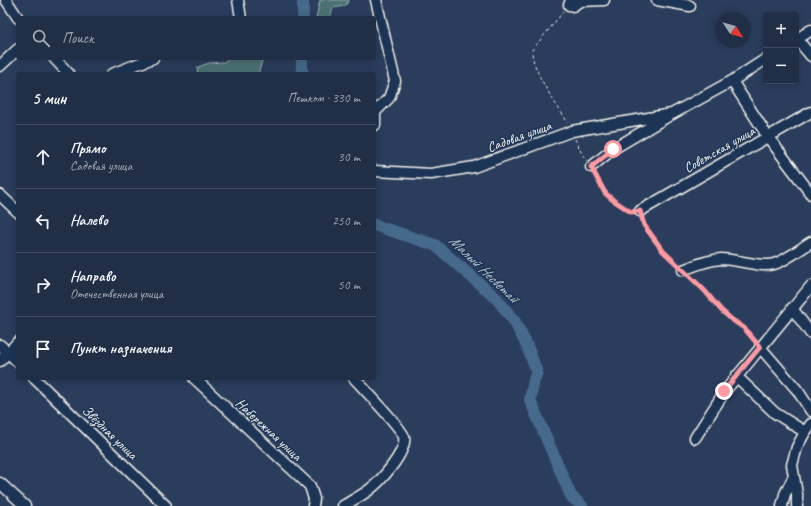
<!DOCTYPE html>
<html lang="ru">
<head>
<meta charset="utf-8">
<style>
  :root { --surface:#202e46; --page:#28364d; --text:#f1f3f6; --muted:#a2a8b3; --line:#3d4a5f }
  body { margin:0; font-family:Caveat,sans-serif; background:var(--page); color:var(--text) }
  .controls { position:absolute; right:12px; top:12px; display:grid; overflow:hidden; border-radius:4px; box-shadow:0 2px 10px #0003 }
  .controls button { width:36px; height:36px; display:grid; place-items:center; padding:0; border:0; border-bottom:1px solid var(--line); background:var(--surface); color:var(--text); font:20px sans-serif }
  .compass { position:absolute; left:715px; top:12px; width:36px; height:36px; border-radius:50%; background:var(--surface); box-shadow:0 2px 10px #0003; rotate:126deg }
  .stop { position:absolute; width:12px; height:12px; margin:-9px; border:3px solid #ff9aa2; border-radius:50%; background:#fff }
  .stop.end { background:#ff9aa2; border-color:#fff; box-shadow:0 1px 4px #0008 }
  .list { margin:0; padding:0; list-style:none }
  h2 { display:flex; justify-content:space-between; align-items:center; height:52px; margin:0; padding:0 16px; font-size:17px }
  h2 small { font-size:13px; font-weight:400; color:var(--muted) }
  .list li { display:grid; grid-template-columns:26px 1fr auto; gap:12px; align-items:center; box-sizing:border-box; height:64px; padding:0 16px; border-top:1px solid var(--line) }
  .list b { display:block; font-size:15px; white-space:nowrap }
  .list p { margin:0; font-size:13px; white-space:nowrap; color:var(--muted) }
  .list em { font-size:13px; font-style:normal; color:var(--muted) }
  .icon { flex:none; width:22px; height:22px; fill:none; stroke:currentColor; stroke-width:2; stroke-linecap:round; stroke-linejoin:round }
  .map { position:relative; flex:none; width:811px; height:506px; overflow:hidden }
  .search { position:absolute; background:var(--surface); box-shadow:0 2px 10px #0003; left:16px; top:16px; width:360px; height:44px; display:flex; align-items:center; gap:10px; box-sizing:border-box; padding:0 14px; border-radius:4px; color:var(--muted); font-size:15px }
  .panel { position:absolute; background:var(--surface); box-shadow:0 2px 10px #0003; left:16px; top:72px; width:360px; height:308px; border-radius:4px }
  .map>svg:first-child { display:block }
</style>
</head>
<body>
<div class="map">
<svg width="811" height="506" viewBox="0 0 811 506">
  <rect width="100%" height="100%" fill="#2b3d5d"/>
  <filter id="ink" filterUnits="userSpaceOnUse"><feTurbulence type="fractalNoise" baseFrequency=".025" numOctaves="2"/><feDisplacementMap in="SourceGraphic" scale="8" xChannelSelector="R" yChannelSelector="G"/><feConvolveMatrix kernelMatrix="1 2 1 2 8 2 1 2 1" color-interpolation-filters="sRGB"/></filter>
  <g filter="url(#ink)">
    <path fill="#4c7173" stroke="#a0b1ae" d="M320 0H349L345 6 333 8 330 18H316Z
      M229 58H263L258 74H197L198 67 209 63 224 62Z"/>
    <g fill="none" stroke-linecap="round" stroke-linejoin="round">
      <path stroke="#446b8c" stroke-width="12" d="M303 18V0
        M302 74V58
        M374 225 435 245 497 299 515 322 527 346 537 372 534 380 530 400 571 496 582 506"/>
      <g stroke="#f4f1e8" stroke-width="13">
        <path id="minor" d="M6 0 18 18
          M238 0 241 18
          M571 0 569 5 573 6 581 0
          M657 0 690 6
          M580 1 604 0
          M797 39 811 56
          M796 40 811 30
          M54 58 69 74
          M0 66 18 49
          M112 74 153 58
          M732 81 768 137 811 194
          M375 125V112L389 98 395 81 376 0
          M591 167 613 149 672 114 732 81 766 59
          M374 171 431 174 474 167 572 131 672 114
          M0 195 18 212
          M640 211 811 112
          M683 270C695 265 708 260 721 259 736 259 761 268 774 264 787 260 800 249 811 242
          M792 308 811 334
          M0 345 18 362
          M760 347 798 391 811 411
          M0 361 18 342
          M736 376 775 413 805 432
          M34 378 166 506
          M194 378 310 486 314 499 313 506
          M695 438 725 391 811 286
          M0 483 25 506
          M343 506C351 501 361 496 369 490 380 482 407 452 404 437 401 427 363 388 354 378
          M782 506 785 494 794 476
          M797 506V494L792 465 797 447 805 432 811 424"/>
      </g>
      <path stroke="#f4f1e8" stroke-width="1" stroke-dasharray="3 3" stroke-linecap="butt" d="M564 11 532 50C531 70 557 105 568 123
        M575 139 582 154 587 161
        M596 175C606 194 612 202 632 212
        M642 219C646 235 665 253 676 264
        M690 277 704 290 721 310 731 319 745 328 755 340"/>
      <use href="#minor" stroke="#1d3557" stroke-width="10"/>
    </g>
  </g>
  <g fill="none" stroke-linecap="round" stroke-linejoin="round" filter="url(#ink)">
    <path stroke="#ff9aa2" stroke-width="5" d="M613 149 591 167 605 193 613 200 631 212 640 211 644 225 663 251 704 290 721 310 731 319 744 328 760 347 724 391"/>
  </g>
  <g text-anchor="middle" stroke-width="3" stroke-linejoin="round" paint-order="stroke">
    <g font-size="14" fill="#f4f1e8" stroke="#1d3557">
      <text transform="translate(519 136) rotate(-20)" y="5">Садовая улица</text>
      <text transform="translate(719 149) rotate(-30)" y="5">Советская улица</text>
      <text transform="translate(269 429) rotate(43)" y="5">Набережная улица</text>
      <text transform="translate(110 432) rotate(44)" y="5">Звёздная улица</text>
    </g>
    <g font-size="15" font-style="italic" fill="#b6c2c8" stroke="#1d3557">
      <text transform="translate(484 269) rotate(44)" y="5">Малый Несветай</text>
    </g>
  </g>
</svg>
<div class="controls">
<button>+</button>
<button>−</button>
</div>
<svg class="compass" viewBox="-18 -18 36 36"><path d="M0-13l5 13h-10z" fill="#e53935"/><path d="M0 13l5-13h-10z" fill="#a2a8b3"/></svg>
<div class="stop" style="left:613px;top:149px"></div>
<div class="stop end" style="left:724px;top:391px"></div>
<div class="search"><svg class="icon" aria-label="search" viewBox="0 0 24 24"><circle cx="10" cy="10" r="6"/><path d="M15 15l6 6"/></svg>Поиск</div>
<section class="panel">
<h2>5 мин<small>Пешком · 330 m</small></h2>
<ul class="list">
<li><svg class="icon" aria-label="ahead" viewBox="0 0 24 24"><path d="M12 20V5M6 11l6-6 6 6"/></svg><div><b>Прямо</b><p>Садовая улица</p></div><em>30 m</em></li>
<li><svg class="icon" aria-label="left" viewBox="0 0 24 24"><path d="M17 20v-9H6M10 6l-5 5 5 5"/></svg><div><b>Налево</b></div><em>250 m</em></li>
<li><svg class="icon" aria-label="right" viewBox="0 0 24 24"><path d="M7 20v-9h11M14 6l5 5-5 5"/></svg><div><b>Направо</b><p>Отечественная улица</p></div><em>50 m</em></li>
<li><svg class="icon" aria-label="arrive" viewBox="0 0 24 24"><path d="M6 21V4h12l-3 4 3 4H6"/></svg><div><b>Пункт назначения</b></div></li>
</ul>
</section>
</div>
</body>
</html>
